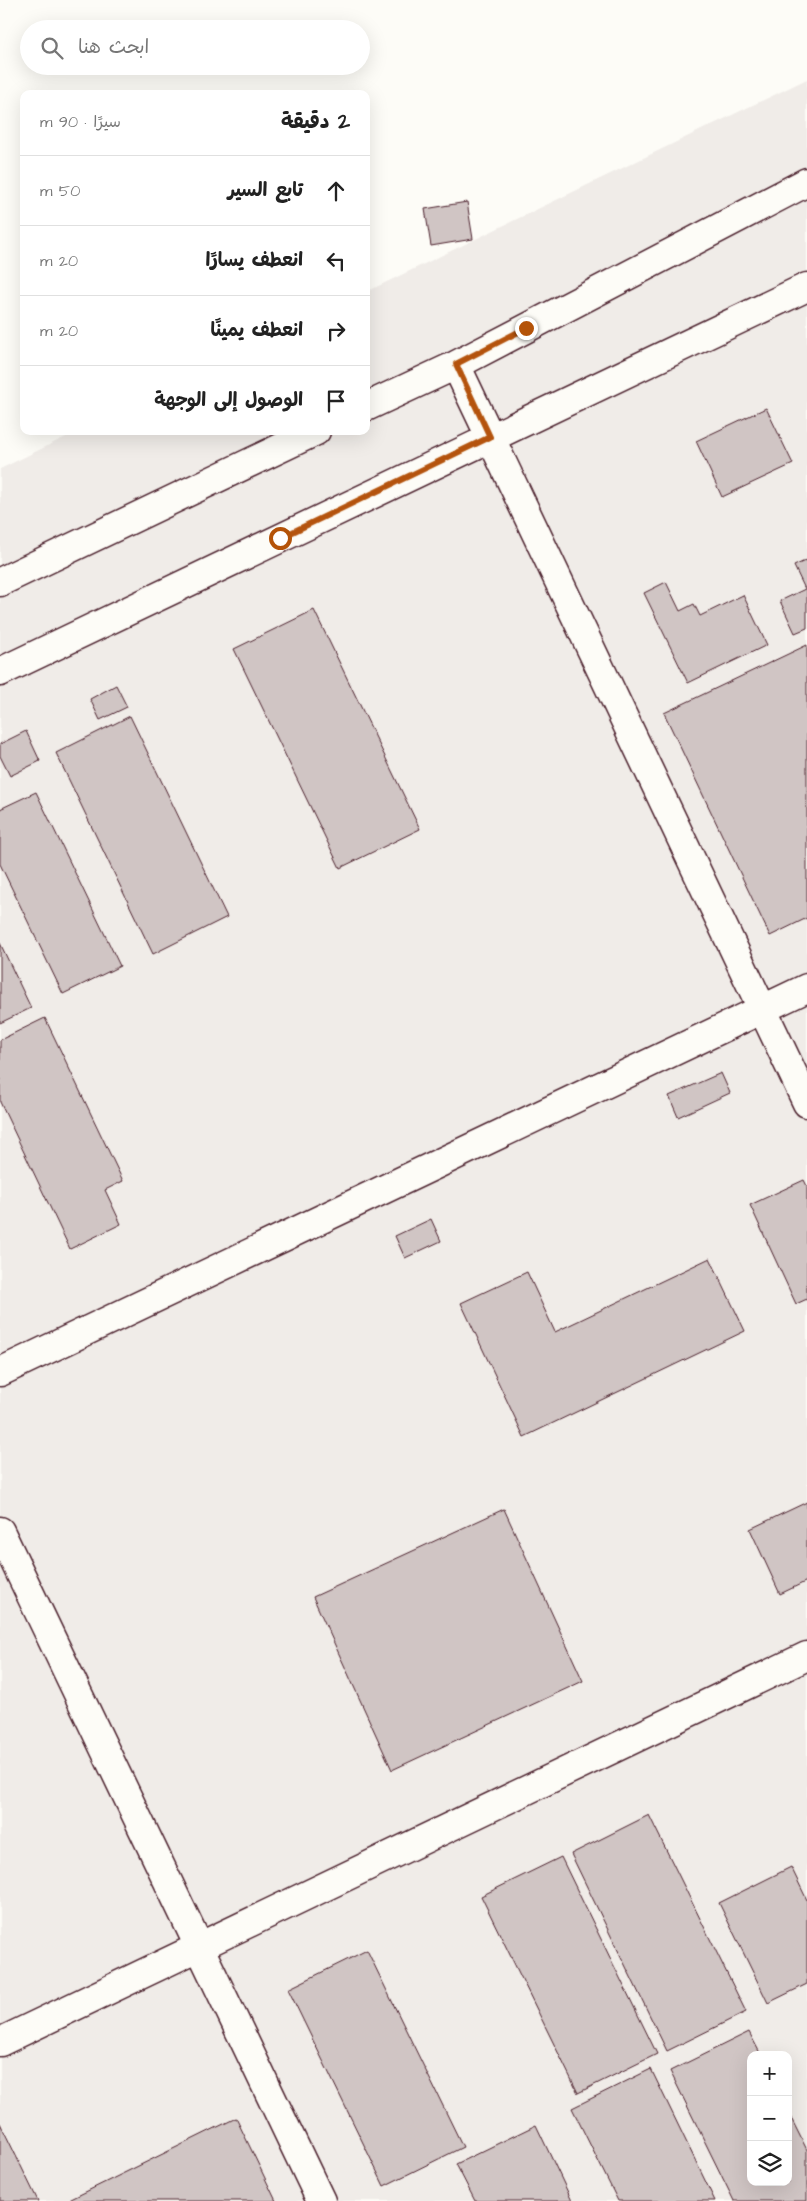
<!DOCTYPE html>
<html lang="ar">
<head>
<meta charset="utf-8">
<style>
  :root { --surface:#fff; --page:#f2f2f2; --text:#222; --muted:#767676; --line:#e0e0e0 }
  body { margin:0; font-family:"Architects Daughter","Playpen Sans Arabic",sans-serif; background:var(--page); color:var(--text); direction:rtl }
  .controls { position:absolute; right:15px; bottom:15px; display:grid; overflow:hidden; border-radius:10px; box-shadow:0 5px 20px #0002 }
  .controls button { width:45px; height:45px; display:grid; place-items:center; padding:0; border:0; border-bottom:1px solid var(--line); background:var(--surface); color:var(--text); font:25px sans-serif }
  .stop { position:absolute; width:15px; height:15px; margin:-11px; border:4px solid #b45309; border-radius:50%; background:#fff }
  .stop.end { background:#b45309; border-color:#fff; box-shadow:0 1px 5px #0008 }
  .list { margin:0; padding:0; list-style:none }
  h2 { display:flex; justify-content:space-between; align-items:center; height:65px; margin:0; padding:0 20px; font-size:21px }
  h2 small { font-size:16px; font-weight:400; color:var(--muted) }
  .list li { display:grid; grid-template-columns:32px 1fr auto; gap:15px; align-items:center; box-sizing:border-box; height:70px; padding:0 20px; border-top:1px solid var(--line) }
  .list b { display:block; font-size:19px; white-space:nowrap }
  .list em { font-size:16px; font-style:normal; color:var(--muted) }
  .icon { flex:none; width:28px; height:28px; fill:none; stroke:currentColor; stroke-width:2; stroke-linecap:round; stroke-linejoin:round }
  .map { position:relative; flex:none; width:807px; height:2201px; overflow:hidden; direction:ltr }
  .search { position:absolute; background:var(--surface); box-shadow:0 5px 20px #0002; left:20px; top:20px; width:350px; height:55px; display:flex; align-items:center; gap:12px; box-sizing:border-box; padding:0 18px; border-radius:28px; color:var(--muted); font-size:19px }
  .panel { position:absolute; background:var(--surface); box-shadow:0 5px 20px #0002; left:20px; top:90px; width:350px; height:345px; border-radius:10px; direction:rtl }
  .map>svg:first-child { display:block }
</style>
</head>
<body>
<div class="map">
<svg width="807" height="2201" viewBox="0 0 807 2201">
  <rect width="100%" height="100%" fill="#fdfcf7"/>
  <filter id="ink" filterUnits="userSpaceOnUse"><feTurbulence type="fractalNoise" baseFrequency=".02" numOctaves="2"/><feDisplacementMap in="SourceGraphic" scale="10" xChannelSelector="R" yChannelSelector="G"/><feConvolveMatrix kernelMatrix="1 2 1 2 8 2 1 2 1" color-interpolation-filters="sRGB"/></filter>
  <g filter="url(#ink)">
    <path fill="#f0ece8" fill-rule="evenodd" d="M807 79V2201H0V469L78 431H366V292ZM751 2055H788V2182H751Z"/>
    <path fill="#d0c5c4" stroke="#4a1f2b" d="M467 202 473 239 431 246 425 209Z
      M766 408 793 464 722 497 696 441Z
      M807 560V628L795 633 780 601 805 589 794 566Z
      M666 582 680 611 694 604 700 616 743 595 767 645 688 683 644 593Z
      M314 610 420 829 340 868 234 649Z
      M807 645V918L770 936 664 713Z
      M116 685 127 707 100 720 90 699Z
      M130 716 227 917 153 954 56 753Z
      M26 731 40 761 10 776 0 756V744Z
      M36 792 120 966 63 994 0 864V809Z
      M0 943 31 1008 0 1023Z
      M45 1018 123 1181 105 1190 121 1224 70 1249 0 1102V1040Z
      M721 1073 730 1093 678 1117 669 1096Z
      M804 1180 807 1186V1299L796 1304 750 1205Z
      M431 1219 441 1241 405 1258 395 1236Z
      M710 1258 745 1331 524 1437 461 1303 527 1272 555 1332Z
      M807 1502V1581L780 1594 750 1529Z
      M504 1509 583 1681 392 1770 313 1597Z
      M649 1815 746 2012 667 2051 571 1854Z
      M561 1857 657 2054 578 2093 481 1896Z
      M791 1867 807 1900V1984L768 2003 719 1903Z
      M367 1950 463 2147 384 2186 288 1989Z
      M749 2032 761 2055H751V2182H788V2112L807 2150V2201H734L670 2071Z
      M651 2069 715 2201H618L572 2108Z
      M236 2118 276 2201H67Z
      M0 2123 38 2201H0Z
      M536 2125 572 2201H475L456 2164Z"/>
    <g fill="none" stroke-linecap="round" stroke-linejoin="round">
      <g stroke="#4a1f2b" stroke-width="31">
        <path id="minor" d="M456 365 807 1103
          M366 407 456 365 807 182
          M0 582 316 431
          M0 672 807 287
          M0 1372 807 988
          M0 1531 321 2201
          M0 2042 807 1656"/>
      </g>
      <use href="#minor" stroke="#fdfcf7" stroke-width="28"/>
    </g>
  </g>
  <g fill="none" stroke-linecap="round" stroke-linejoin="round" filter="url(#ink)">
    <path stroke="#b45309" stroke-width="6" d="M280 538 490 437 456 364 526 328"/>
  </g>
</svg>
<div class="controls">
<button>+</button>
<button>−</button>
<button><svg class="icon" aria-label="layers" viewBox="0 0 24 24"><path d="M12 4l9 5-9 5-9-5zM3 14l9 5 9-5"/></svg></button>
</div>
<div class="stop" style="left:280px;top:538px"></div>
<div class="stop end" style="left:526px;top:328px"></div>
<div class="search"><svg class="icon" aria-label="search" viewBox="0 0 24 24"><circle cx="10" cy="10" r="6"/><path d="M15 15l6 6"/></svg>ابحث هنا</div>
<section class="panel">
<h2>2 دقيقة<small>سيرًا · 90 m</small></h2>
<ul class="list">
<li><svg class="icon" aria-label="ahead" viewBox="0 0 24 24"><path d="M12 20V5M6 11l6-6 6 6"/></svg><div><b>تابع السير</b></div><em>50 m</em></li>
<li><svg class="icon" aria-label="left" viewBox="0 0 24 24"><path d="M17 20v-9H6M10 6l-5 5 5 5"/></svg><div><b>انعطف يسارًا</b></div><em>20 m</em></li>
<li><svg class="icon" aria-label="right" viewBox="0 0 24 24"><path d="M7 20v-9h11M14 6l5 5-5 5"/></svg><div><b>انعطف يمينًا</b></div><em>20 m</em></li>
<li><svg class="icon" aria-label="arrive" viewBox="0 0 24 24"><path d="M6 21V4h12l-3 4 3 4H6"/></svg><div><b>الوصول إلى الوجهة</b></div></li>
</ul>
</section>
</div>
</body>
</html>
